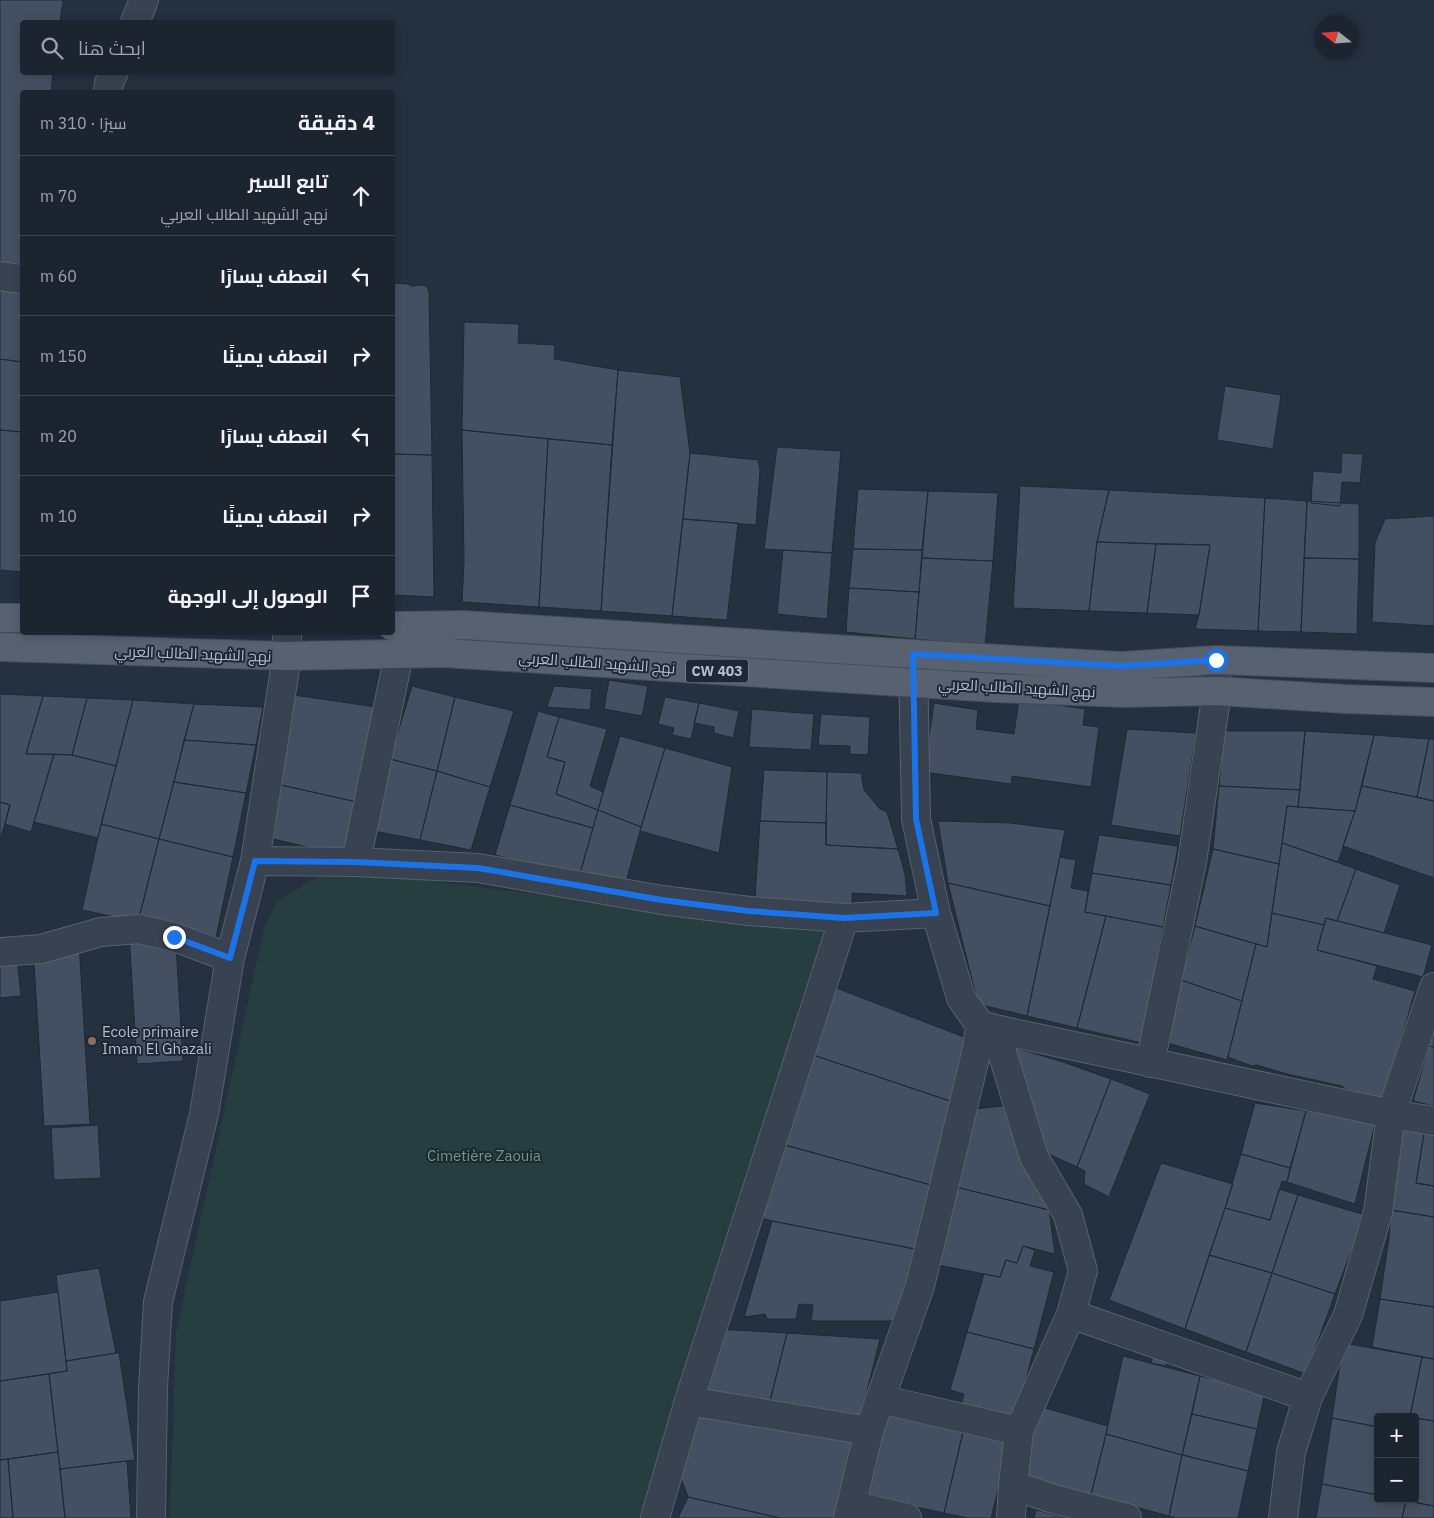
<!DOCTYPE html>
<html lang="ar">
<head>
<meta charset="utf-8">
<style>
  :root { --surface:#1c2430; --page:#29303c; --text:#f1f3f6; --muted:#a0a4ab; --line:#3a414c }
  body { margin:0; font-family:"IBM Plex Sans",Cairo,sans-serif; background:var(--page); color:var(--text); direction:rtl }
  .controls { position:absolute; right:15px; bottom:15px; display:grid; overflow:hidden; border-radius:5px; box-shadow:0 2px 8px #0003 }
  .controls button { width:45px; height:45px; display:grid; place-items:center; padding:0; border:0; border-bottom:1px solid var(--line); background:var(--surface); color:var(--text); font:25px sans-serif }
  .compass { position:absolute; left:1314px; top:15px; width:45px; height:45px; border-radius:50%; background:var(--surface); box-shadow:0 2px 8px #0003; rotate:287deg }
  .stop { position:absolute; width:15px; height:15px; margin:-11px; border:4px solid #1a73e8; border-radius:50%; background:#fff }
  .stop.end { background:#1a73e8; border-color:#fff; box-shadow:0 1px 5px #0008 }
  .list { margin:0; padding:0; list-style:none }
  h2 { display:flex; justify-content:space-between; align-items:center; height:65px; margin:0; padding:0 20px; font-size:21px }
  h2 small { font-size:16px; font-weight:400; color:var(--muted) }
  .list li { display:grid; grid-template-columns:32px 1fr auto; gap:15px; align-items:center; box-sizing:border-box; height:80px; padding:0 20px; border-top:1px solid var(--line) }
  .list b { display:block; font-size:19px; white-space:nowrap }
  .list p { margin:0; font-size:16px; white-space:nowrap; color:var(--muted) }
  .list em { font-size:16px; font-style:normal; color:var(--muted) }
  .icon { flex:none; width:28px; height:28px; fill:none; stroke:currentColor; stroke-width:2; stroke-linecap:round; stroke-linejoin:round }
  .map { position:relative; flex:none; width:1434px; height:1518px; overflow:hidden; direction:ltr }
  .search { position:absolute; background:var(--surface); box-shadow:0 2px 8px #0003; left:20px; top:20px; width:375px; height:55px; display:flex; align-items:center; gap:12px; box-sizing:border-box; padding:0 18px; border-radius:5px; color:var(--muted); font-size:19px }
  .panel { position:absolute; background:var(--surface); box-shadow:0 2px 8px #0003; left:20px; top:90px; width:375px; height:545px; border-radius:5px; direction:rtl }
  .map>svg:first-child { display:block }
</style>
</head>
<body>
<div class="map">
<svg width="1434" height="1518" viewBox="0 0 1434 1518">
  <rect width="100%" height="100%" fill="#253040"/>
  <path fill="#273e41" d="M332 868 830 932 648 1518H170L176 1332 264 928 277 901Z"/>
  <path fill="#445062" stroke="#202937" d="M0 0H63L60 22H22V72H53L51 92H22V265L0 263Z
    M392 283 407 284 412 286 423 285 427 287 429 292 432 455 392 454Z
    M0 289 22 292V362L0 359Z
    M464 322 519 324 518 343 555 345 554 359 618 370 612 445 462 430Z
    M0 359 22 362V432L0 430Z
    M618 370 680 377 690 453 672 616 601 611Z
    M1225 386 1281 395 1273 449 1217 440Z
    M0 430 22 432V572L0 570Z
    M462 430 548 439 539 607 462 602 464 562Z
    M548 439 612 445 601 611 539 607Z
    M777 447 841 451 832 553 764 549Z
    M690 453 758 460 760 471 756 525 683 519Z
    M1342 453 1363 454 1360 483 1342 482 1340 506 1311 503 1313 471 1341 473Z
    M392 454 432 455 434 597 392 595Z
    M1020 486 1109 490 1097 542 1089 611 1013 608Z
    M858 489 928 491 922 550 853 549Z
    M1109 490 1265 498 1258 631 1195 629 1199 615 1210 545 1097 542Z
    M928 491 998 493 993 561 922 558Z
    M1265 498 1307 501 1301 632 1258 631Z
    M1307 501 1359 504V559L1304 558Z
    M1434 516V626L1372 622 1375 543 1385 519Z
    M683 519 738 523 727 620 672 616Z
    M1097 542 1156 544 1147 613 1089 611Z
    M1156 544 1210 545 1199 615 1147 613Z
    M853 549 922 550 919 592 849 588Z
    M783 550 832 553 827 619 777 614Z
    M922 558 993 561 985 646 915 639Z
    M1304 558 1359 559 1357 634 1301 632Z
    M849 588 919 592 915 639 846 632Z
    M609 680 648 686 642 716 604 709Z
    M412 686 455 697 437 771 390 759Z
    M554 686 592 689 590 710 547 707Z
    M0 694 43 696 26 754H54L31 832 5 824 10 805 0 802Z
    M294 695 376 707 357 802 281 785Z
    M43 696 87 698 72 755 26 754Z
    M455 697 514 711 490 787 437 771Z
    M665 697 699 703 691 739 672 735 674 728 658 724Z
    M87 698 133 700 116 766 72 755Z
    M1019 699 1085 709 1083 725 1099 727 1091 787 1012 776 1011 784 924 772 934 703 978 710 976 729 1014 734Z
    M133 700 194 704 159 839 101 824Z
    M699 703 739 711 733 738 714 733V727L694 723Z
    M194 704 263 707 256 745 184 740Z
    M752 709 814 714 811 750 749 747Z
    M538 711 559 717 547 757 565 762 556 794 598 810 593 828 510 805Z
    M821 714 870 717 868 755 850 754V746L818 745Z
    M559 717 607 729 590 786 603 792 598 810 556 794 565 762 547 757Z
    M1127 729 1196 733 1180 836 1111 825Z
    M1224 731H1305L1300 790 1219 786Z
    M1305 731 1374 735 1355 811 1298 807Z
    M1374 735 1429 739 1417 797 1362 786Z
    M620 736 665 748 641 827 598 810Z
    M1429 739H1434V801L1417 797Z
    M184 740 256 745 246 793 174 782Z
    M665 748 732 767 719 853 640 831Z
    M54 754 72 755 116 766 98 838 34 822Z
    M390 759 437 771 420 840 369 830Z
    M764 770 827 772 826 823 760 821Z
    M437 771 490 787 471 850 420 840Z
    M827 772 861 773 864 790 880 809 887 812 898 849 826 845Z
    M174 782 246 793 233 857 159 839Z
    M281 785 357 802 346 856 273 839Z
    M1219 786 1300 790 1298 807 1287 806 1279 864 1213 849Z
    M1362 786 1434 801V878L1343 846 1355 811Z
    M0 802 10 805 0 841Z
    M510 805 593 828 579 877 495 855Z
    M1287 806 1355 811 1338 862 1282 843Z
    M598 810 641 827 624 889 579 877Z
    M760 821 826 823V845L898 849 905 874 907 896 852 893V904L755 899Z
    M938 821 1011 823 1065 830 1050 906 948 883Z
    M101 824 159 839 138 922 82 910Z
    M1099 835 1178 846 1171 885 1092 873Z
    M159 839 233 857 216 937 138 922Z
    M1282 843 1356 869 1337 921 1326 918 1324 925 1272 913Z
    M1213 849 1279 864 1267 947 1195 926Z
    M1060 857 1076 860 1071 888 1088 891 1085 912 1106 916 1077 1028 1027 1016Z
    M1356 869 1400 885 1384 933 1337 921Z
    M1092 873 1171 885 1163 927 1085 912Z
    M948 883 1050 906 1027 1016 978 1004Z
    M1272 913 1324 925 1317 950 1377 966 1373 979 1415 991 1384 1099 1345 1089 1342 1086 1287 1074 1257 1065 1252 1066 1228 1057 1256 944 1267 947Z
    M1106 916 1163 927 1142 1043 1077 1028Z
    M1326 918 1432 945 1423 977 1317 950Z
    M1195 926 1256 944 1242 1001 1181 980Z
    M175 929 183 1061 137 1064 129 932Z
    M79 943 90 1124 44 1126 33 946Z
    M16 949 21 996 0 998V951Z
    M1181 980 1242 1001 1227 1060 1164 1042Z
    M831 986 969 1039 953 1102 810 1054Z
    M1434 1031V1047L1429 1046Z
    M1429 1046 1434 1047V1106L1413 1101Z
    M1016 1048 1063 1062 1111 1079 1077 1167 1042 1151 1015 1072Z
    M810 1054 953 1102 931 1185 781 1144Z
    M1111 1079 1150 1094 1109 1197 1084 1184 1085 1171 1077 1167Z
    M1255 1103 1306 1111 1290 1168 1241 1154Z
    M1003 1106 1031 1177 1049 1210 956 1187 975 1109Z
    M1306 1111 1376 1120 1355 1204 1287 1182Z
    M1404 1124 1425 1127 1416 1183 1434 1186V1217L1391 1210Z
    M98 1125 101 1178 54 1180 51 1128Z
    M1425 1127 1434 1128V1186L1416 1183Z
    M781 1144 931 1185 915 1249 772 1221 757 1217Z
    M1241 1154 1290 1168 1287 1182 1282 1181 1270 1220 1225 1208Z
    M1161 1163 1233 1184 1185 1329 1109 1300Z
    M956 1187 1049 1210 1055 1254 1023 1246 1017 1263 1006 1260 1000 1277 938 1265Z
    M1279 1189 1298 1195 1272 1273 1209 1255 1225 1208 1270 1220Z
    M1298 1195 1365 1215 1335 1294 1272 1273Z
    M1391 1210 1434 1217V1307L1380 1299 1389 1238Z
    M772 1221 915 1249 896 1321H811L813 1305 799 1304 796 1319H767L765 1314 744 1317Z
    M1023 1246 1035 1250 1030 1266 1054 1272 1034 1349 967 1332 984 1274 1000 1277 1006 1260 1017 1263Z
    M1209 1255 1272 1273 1246 1352 1185 1329Z
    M99 1268 116 1353 66 1361 56 1275Z
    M1272 1273 1335 1294 1306 1374 1246 1352Z
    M58 1292 67 1371 0 1381V1301Z
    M1380 1299 1434 1307V1359L1372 1347Z
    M717 1329 787 1333 769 1405 703 1393Z
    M967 1332 1034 1349 1015 1421 960 1409 964 1394 950 1390Z
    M787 1333 880 1339 859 1423 769 1405Z
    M1343 1343 1422 1357 1410 1417H1378V1427L1332 1418Z
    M1155 1345 1170 1348 1166 1366 1151 1363Z
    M116 1353H119L135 1460 60 1469 49 1374 67 1371 66 1361Z
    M1123 1356 1200 1376 1182 1455 1106 1434Z
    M1422 1357 1434 1359V1421L1410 1417Z
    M49 1374 58 1452 0 1460V1381Z
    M1200 1376 1265 1392 1257 1429 1192 1414Z
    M1038 1406 1108 1426 1091 1495 1019 1475Z
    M697 1411 855 1438 834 1518H780L688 1497 679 1473Z
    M884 1411 964 1428 944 1513 864 1496 869 1475 875 1470Z
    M1192 1414 1257 1429 1248 1471 1182 1455Z
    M1332 1418 1378 1427V1495L1322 1484Z
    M1415 1418 1434 1421V1506L1399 1499H1415Z
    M964 1428 1011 1437 991 1518H968L944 1513Z
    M1106 1434 1182 1455 1169 1516 1091 1495Z
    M58 1452 65 1518H13L8 1459Z
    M1182 1455 1248 1471 1238 1518H1176L1169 1516Z
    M8 1459 13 1518H0V1460Z
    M127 1461 131 1518H65L60 1469Z
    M1322 1484 1378 1495V1499L1406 1501 1402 1518H1316Z
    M688 1497 780 1518H678Z
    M1406 1501 1434 1506V1518H1402Z
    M1036 1510 1068 1518H1034Z"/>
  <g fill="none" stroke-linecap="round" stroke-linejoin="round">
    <g stroke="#57606e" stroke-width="30">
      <path id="minor" d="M135 22 144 0
        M108 92 109 83 114 72
        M0 276 22 279
        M255 861 356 862 478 868 662 900 749 911 844 918 936 913
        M356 862 399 654
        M0 952 41 949 101 932 139 929 174 937 230 958
        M981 1025 995 1029 1391 1114 1434 1121
        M995 1029 1034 1157 1068 1215 1083 1271 1071 1314 1019 1431 1013 1485
        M1150 1063 1192 862 1217 691 1216 660
        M1071 1314 1308 1397
        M880 1399 1019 1431
        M689 1401 869 1431
        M851 1505 907 1518
        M151 1518 153 1387 158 1302 204 1114 230 958 255 861 287 656V632
        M655 1518 689 1401 844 918
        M848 1518 869 1431 920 1286 977 1049 980 1025 961 998 936 913 916 819 913 659
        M1011 1518 1013 1485 1050 1498 1127 1518
        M1283 1518 1291 1452 1308 1397 1348 1315 1378 1212 1391 1114 1434 987"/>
    </g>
    <g stroke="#434b59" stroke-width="30">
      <path id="major" d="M0 618H22
        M392 626 465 625 913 654 1121 666 1216 660 1434 668
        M0 647 287 656 444 653 995 688 1123 693 1217 691 1345 699 1434 702"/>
    </g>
    <use href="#minor" stroke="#394250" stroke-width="28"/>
    <use href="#major" stroke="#576170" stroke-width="28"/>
  </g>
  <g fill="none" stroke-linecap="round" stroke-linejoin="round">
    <path stroke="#1a73e8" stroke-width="6" d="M174 937 230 958 255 861 356 862 478 868 662 900 749 911 844 918 936 913 916 819 913 654 1121 666 1216 660"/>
  </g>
  <circle fill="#8d6e63" stroke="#1e2735" stroke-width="2" cx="92" cy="1041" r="5"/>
  <g text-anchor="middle" stroke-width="4" stroke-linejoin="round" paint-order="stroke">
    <rect fill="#1e2735" stroke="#88909e" stroke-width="1" x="686" y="659.5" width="62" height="23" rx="4"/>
    <g font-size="14" font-weight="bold" fill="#b6bdcb">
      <text x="717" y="676">CW 403</text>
    </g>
    <g font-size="15" fill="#b6bdcb" stroke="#1e2735">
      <text transform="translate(193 654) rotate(2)" y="5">نهج الشهيد الطالب العربي</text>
      <text transform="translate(597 663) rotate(4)" y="5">نهج الشهيد الطالب العربي</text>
      <text transform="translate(1017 688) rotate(3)" y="5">نهج الشهيد الطالب العربي</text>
    </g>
    <g font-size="15" fill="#b6bdcb" stroke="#1e2735" text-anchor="start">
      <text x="102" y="1037">Ecole primaire<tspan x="102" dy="17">Imam El Ghazali</tspan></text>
    </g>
    <g font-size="15" fill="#6d9c78" stroke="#1e2735">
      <text x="484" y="1161">Cimetière Zaouia</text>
    </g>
  </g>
</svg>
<div class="controls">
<button>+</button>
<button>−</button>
</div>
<svg class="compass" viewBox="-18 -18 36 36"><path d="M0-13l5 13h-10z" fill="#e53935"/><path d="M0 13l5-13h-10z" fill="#a0a4ab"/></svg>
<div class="stop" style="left:1216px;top:660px"></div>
<div class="stop end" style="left:174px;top:937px"></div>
<div class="search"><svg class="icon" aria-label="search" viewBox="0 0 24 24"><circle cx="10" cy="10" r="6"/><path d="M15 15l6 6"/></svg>ابحث هنا</div>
<section class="panel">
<h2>4 دقيقة<small>سيرًا · 310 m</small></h2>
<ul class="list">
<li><svg class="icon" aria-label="ahead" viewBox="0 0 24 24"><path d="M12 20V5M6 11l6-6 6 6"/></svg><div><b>تابع السير</b><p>نهج الشهيد الطالب العربي</p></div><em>70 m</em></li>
<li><svg class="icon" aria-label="left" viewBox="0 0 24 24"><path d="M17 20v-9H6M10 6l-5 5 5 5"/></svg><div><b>انعطف يسارًا</b></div><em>60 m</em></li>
<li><svg class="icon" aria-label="right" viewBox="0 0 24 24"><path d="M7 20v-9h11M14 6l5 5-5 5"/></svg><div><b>انعطف يمينًا</b></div><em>150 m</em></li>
<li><svg class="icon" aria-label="left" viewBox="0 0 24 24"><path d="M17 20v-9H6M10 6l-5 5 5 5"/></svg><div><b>انعطف يسارًا</b></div><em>20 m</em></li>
<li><svg class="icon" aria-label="right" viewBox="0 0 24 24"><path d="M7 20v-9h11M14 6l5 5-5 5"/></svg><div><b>انعطف يمينًا</b></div><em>10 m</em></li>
<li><svg class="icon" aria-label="arrive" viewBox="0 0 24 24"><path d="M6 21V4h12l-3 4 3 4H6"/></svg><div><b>الوصول إلى الوجهة</b></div></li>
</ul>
</section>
</div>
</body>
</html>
